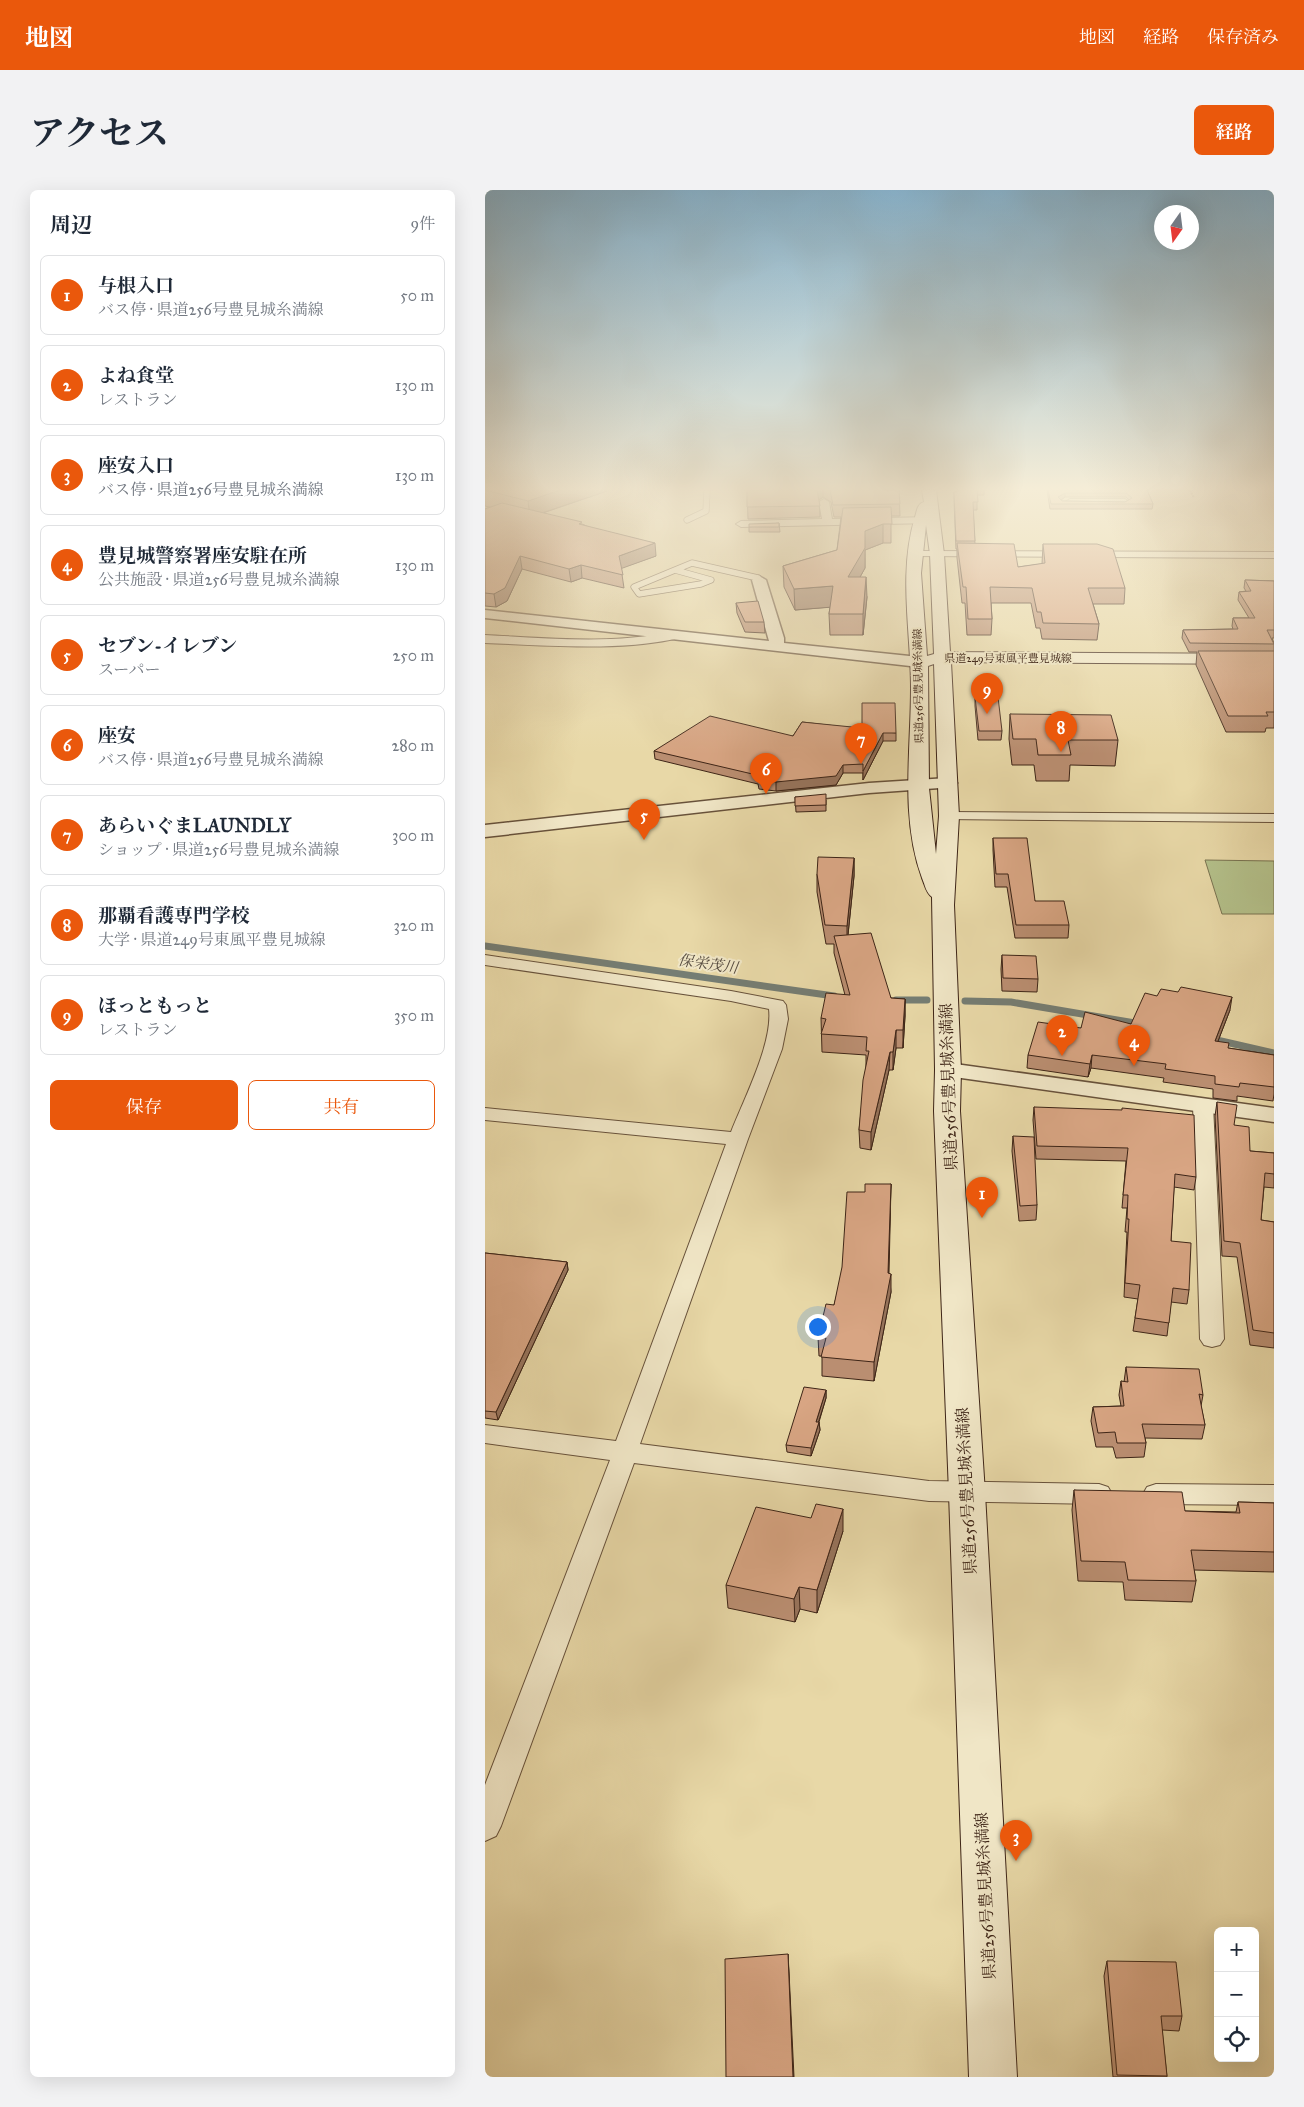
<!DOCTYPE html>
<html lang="ja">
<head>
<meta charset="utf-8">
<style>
  :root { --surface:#fff; --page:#f2f2f3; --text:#1f2937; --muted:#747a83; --line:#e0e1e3; --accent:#ea580c }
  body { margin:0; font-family:"IM FELL Great Primer","Noto Serif JP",serif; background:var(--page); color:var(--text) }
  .controls { position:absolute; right:15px; bottom:15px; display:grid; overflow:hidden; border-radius:8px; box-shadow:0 5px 20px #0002 }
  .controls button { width:45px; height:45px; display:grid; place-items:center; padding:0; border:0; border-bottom:1px solid var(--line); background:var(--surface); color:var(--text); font:25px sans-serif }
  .compass { position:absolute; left:669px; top:15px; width:45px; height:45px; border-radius:50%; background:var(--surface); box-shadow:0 5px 20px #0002; rotate:194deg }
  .you { position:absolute; left:332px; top:1136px; width:18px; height:18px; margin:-12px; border:4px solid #fff; border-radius:50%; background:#1a73e8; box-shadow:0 0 0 8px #1a73e833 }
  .badge { display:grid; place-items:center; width:32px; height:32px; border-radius:50%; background:var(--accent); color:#fff; font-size:16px; font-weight:700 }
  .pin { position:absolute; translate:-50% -41px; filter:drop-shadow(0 1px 2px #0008) }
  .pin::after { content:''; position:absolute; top:26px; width:18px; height:15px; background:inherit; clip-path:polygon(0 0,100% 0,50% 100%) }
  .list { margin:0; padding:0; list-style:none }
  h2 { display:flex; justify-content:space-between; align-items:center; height:65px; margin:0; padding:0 20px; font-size:21px }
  h2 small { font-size:16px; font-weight:400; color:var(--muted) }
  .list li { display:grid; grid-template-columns:32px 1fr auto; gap:15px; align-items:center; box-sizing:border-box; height:80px; margin:0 10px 10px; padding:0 10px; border:1px solid var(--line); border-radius:8px }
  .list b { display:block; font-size:19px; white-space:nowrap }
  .list p { margin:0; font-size:16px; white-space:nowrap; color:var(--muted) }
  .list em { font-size:16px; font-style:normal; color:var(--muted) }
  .actions { display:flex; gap:10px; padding:15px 20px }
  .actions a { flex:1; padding:11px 0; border:1px solid var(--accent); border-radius:8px; text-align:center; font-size:18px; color:var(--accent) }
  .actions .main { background:var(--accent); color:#fff }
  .icon { flex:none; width:28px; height:28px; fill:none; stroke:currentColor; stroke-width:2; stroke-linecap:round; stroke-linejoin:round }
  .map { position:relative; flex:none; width:789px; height:1887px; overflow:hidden; border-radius:8px }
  header { display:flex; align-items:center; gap:30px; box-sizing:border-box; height:70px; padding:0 25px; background:var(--accent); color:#fff }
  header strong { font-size:24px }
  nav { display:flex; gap:28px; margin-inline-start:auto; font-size:18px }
  .intro { display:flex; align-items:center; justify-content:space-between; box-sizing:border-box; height:120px; padding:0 30px }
  h1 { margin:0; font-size:35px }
  .button { padding:12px 22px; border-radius:8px; background:var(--accent); color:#fff; font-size:18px; font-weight:700 }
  main { display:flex; gap:30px; padding:0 30px }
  aside { flex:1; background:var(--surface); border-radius:8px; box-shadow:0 5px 20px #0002 }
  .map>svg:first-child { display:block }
</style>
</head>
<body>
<header>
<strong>地図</strong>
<nav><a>地図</a><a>経路</a><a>保存済み</a></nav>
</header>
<div class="intro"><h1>アクセス</h1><a class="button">経路</a></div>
<main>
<aside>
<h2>周辺<small>9件</small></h2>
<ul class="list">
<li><span class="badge">1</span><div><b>与根入口</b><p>バス停 · 県道256号豊見城糸満線</p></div><em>50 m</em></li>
<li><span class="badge">2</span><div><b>よね食堂</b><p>レストラン</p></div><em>130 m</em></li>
<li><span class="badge">3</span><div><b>座安入口</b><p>バス停 · 県道256号豊見城糸満線</p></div><em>130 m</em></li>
<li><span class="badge">4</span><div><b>豊見城警察署座安駐在所</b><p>公共施設 · 県道256号豊見城糸満線</p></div><em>130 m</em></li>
<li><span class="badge">5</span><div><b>セブン-イレブン</b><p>スーパー</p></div><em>250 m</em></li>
<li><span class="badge">6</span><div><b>座安</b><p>バス停 · 県道256号豊見城糸満線</p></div><em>280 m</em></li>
<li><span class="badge">7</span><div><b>あらいぐまLAUNDLY</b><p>ショップ · 県道256号豊見城糸満線</p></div><em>300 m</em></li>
<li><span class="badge">8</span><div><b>那覇看護専門学校</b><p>大学 · 県道249号東風平豊見城線</p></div><em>320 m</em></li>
<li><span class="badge">9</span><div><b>ほっともっと</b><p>レストラン</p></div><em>350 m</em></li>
</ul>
<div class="actions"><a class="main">保存</a><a>共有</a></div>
</aside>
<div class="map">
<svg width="789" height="1887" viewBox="0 0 789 1887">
  <rect width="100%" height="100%" fill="#e8d8a7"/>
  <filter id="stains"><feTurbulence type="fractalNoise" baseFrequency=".004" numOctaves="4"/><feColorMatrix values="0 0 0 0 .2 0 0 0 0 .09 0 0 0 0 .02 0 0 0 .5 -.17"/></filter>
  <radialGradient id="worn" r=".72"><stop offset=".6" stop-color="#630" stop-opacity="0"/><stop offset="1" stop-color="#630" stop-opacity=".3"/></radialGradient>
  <path fill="#b3bf89" stroke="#787250" d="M720 670 789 671V724H737Z"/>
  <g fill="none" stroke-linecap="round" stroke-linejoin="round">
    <path stroke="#757d73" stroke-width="7" d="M0 756 349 806
      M411 810H442
      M480 811 526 812 656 834
      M723 848 789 863"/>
    <g stroke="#68523b" stroke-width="7">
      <path id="service" d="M202 330 221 321 222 300
        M190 380 226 390 216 394 154 404 149 397Z
        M190 380 207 373 273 388"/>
    </g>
    <g stroke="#68523b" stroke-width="2">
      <path id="minor" d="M339 309 344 312 347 329 448 327 453 330 448 333 256 337 251 334 256 331 337 329 334 312Z
        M585 309H640L645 312 640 315 582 314 580 312Z
        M430 361 789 362V368L426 366 425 364Z
        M190 441 194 442 196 445 194 448C135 462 61 455 0 453V445C61 448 130 455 190 441Z
        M464 622 789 624V632L459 629 457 626 459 623Z
        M0 765 246 801 298 811 301 815 303 829 297 859 263 949 155 1254 444 1291 614 1294 623 1297 627 1304 623 1311 614 1314 444 1311 149 1273 16 1636 11 1646 0 1651V1595L125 1270 0 1253V1235L131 1251 241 954 0 930V918L246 942C259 909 288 853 284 819L246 811 0 775Z
        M718 909 725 911 728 915 739 1149 735 1155 727 1157 719 1155 715 1149 708 915 711 911Z
        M671 1294 789 1295V1315L671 1314 662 1311 658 1304 662 1297Z"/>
    </g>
    <g stroke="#68523b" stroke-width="3">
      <path id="tertiary" d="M274 386 281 390 299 448V453L434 467 439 469 442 472 439 475 434 477 0 428V420L284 451 267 390Z
        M463 588 469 589 472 593 469 597 384 603 0 647V635L384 593Z
        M463 873 789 918V932L455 885 451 880 455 875Z"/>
    </g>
    <g stroke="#3e2517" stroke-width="2">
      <path id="secondary" d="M437 300H451L459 364 465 462 789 464V474L466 472 474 626 469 715 476 880 475 921 500 1303 532 1887H484L464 1303 449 921 450 880 447 707C441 703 440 695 437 688 415 628 426 561 426 498 426 442 413 383 430 327 432 321 432 314 439 312ZM441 335 445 364 449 464 442 466 436 383ZM449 474 454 626 451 664 444 598 443 476Z"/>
    </g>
    <path stroke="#3e2517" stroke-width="2" stroke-dasharray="2 1" stroke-linecap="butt" d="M705 300 709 308"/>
    <use href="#service" stroke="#f0e6c6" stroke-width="5.5"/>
    <use href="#minor" fill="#f0e6c6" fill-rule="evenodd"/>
    <use href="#tertiary" fill="#f0e6c6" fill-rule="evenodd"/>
    <use href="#secondary" fill="#f0e6c6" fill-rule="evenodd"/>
  </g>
  <path fill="#ba8e71" stroke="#3e2517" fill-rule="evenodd" d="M0 300 122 301 58 323 97 334 171 366 136 378 139 398 97 388 86 392 37 379 22 411 11 417 0 416V319L5 317 0 316Z
    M262 300H414L415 326H406V353H398L380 360V378L375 387 382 407 378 445H345L344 424 345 417 310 420 299 397 298 376 352 360 356 327H349L346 312 338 307 334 310 335 327 263 329Z
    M471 300H499V305H492V320H488L490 354 533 377 557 374 558 354 640 398 639 414H608L614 434 612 450 557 449 555 438H551L546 413H506L507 429 506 445H482L480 413H477L472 368V359H471L469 310V302H471Z
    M562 300H662L668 314 667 319H565ZM580 307H641L644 310 640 312 577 311 576 310Z
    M294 333 295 342H264V337Z
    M760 390 789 391V448H787L789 453V538H781L780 542H741L711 475 712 462H704L697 448 698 440 748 439 747 436 748 428H764L753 410 754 402 761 401 759 398Z
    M251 413 279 432 280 443 260 442 252 423Z
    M490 507 517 541 516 550H493L490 516Z
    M525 524 633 550 630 576 585 575 584 591H551L549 575H527L524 549Z
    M317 532 411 543V551H398L378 590V583H358L351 595 291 601 274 599 273 594 170 569 169 561 308 546Z
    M310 607 341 610V621L311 622Z
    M508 648 550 711 584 735 583 748H530L522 697H510L508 660Z
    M369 668V686L363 745 406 808 420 809V826L418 858H411L408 880H404L386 960 375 958 374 940 381 876V865L337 862 336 828 360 805 349 763V754H341L332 702V684Z
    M517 765 553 789 552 802 517 801 516 779Z
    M745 820 733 851 743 858 789 865V904L788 911 752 906V911L728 908V899L678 892 679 888 606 878 603 887 542 878 543 865 596 838 646 834Z
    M732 912 749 935 765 961 789 963V998L779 997 776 1030 789 1032V1158L765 1155 752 1067 737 1066 730 926Z
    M549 917 711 987 709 1000 689 997 686 1051 704 1100 702 1114 686 1112 682 1146 648 1141 653 1109 639 1107 642 1042H640L642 1018H637L641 971 551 969 548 930Z
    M528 946 552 1015 551 1030 534 1031 527 961Z
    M406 994 404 1083 406 1102 389 1191 337 1186V1166H334L333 1147 349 1115 380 1002Z
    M0 1063 82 1072 83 1080 13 1230 0 1228Z
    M641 1177 718 1205 716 1216 720 1235 717 1249 660 1248 661 1253 659 1267 631 1268 628 1257H611L606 1231 608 1217 636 1216 634 1205 636 1191 639 1192Z
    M341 1200V1208L334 1232 335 1240 326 1266 302 1262 301 1255Z
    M589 1300 700 1321 751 1322 753 1312 789 1313V1382L709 1380 711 1391 707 1412 640 1410 638 1392 593 1391 587 1320Z
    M326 1328 358 1341 332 1423 315 1419 310 1432 243 1418 241 1395Z
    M622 1771 697 1826 694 1841 677 1840 682 1887H628L619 1786Z"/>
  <path fill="#97745c" stroke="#3e2517" d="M75 300H122V301L45 327 43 311Z
    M332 300H338V307L332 311Z
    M580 303V307L573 312V307Z
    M398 334V353L380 360V378L364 407 363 387 380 341Z
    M170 353 171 366 135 379 134 366Z
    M35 366 37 379 22 411 11 417 9 404Z
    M96 375 97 388 86 392 84 379Z
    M381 387 382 407 378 445V424Z
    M348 396V417L310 420 309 399Z
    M398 543V551L378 590V581Z
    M358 575V583L351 595 291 601V592Z
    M369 668V686L362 754V736Z
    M747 807 745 820 728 864 730 851Z
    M420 809V826L418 858V840Z
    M411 840V858L408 880V862Z
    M405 862 404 880 386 960V942Z
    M607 865 606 878 603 887 605 874Z
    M406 994 403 1096 406 1084V1102L389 1191V1172Z
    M82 1072 83 1080 13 1230 11 1222Z
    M341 1200V1208L331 1240V1232Z
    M334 1232 335 1240 326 1266V1258Z
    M358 1319V1341L332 1423V1400Z
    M314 1397 315 1419 310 1432 309 1409Z
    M303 1764 304 1782 309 1887H308Z"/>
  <path fill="#d8a583" stroke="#3e2517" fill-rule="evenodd" d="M0 300H75L43 311Z
    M262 300H332L335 316 262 317Z
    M345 300H414L415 314 348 315Z
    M472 300H492L493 312H488L490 351H471L469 302H472Z
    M563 300H662L668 314H566ZM580 303H641L647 308 640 312 577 311 573 307Z
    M17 313 97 332 94 334 170 353 134 366 138 385 96 375 84 379 35 366 20 398 9 404 0 403V319Z
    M406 317 407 334H398L380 341V358L363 387H381L378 424H344L348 396 309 399 298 376 352 360 358 318Z
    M294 333V337H264V334Z
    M472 353 529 354 533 377 560 373 558 354H612L628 359 640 398H603L614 434 558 433 556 422H552L547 398 505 397 507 429H483L481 397H478Z
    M760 390 789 391V440H782L789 454 705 453 698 440 753 439 748 428H770L754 402 766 401Z
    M273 411 279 432H260L251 413Z
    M713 461H789V522H781L783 526H743Z
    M490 507H513L517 541H494Z
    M377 513H410L411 543H398L378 581V574L358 575 351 586 291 592 273 591 276 586 169 561 225 526 308 546 317 532 377 538Z
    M525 524 626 525 633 550H583L586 565H553L551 549H528Z
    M341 604V615L310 616V607Z
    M508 648H542L550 711H579L584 735H531L523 684H511Z
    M333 667 369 668 362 736 340 735 332 684Z
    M386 743 406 808 420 809 418 840H411L408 862H405L386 942 374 940 378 890 384 861H381L382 847 336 844 341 829 336 828 341 803 365 805 349 746Z
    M517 765 551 766 553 789 518 788Z
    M696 797 747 807 730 851 744 853 743 858 789 865V897L755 893 754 897 730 894V886L680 879 681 874 607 865 605 874 543 865 553 832 596 838 600 822 646 834 660 803 672 806 676 799 693 802Z
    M732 912 752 915 749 935 764 937 765 961 789 963V984L780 983 776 1030 789 1032V1143L768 1140 755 1053 739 1051Z
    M549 917 637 920V918L709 925 711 987 690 984 686 1051 706 1053 704 1100 688 1098 684 1133 650 1128 655 1095 640 1093 644 1029H642L643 1005H638L643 958 552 956Z
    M528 946 549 947 552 1015 535 1016Z
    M380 994H406L403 1083 406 1084 389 1172 336 1167 341 1148 333 1147 341 1114 349 1115 357 1077 362 1002H380Z
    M0 1063 82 1072 11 1222 0 1221Z
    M641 1177 714 1179 718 1205 714 1204 720 1235 657 1234 661 1253H632L630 1242 613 1243 608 1217 639 1216 636 1191 643 1192Z
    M319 1197 341 1200 331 1232H334L326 1258 301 1255Z
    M589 1300 697 1302 700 1321 755 1323 753 1312 789 1313V1362L706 1360 711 1391 643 1390 640 1372 596 1371Z
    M331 1314 358 1319 332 1400 314 1397 309 1409 241 1395 271 1317 326 1328Z
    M303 1764 308 1887H241L240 1769Z
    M622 1771 691 1772 697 1826H676L682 1886 632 1885Z"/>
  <linearGradient id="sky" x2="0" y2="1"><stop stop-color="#88b6d2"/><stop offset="0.53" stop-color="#f5edd7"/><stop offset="1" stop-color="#f5edd7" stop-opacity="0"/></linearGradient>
  <rect width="789" height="564" fill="url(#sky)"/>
  <g text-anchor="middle" stroke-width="4" stroke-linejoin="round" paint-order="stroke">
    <g font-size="11" fill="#3e2517" stroke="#f0e6c6">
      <text x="523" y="472">県道249号東風平豊見城線</text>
      <text transform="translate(433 496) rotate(-91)" y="4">県道256号豊見城糸満線</text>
    </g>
    <g font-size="15" font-style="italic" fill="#554a3e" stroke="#f0e6c6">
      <text transform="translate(223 774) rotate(8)" y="5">保栄茂川</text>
    </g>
    <g font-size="16" fill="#3e2517" stroke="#f0e6c6">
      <text transform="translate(463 897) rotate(-92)" y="6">県道256号豊見城糸満線</text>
      <text transform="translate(481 1301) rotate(-93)" y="6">県道256号豊見城糸満線</text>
      <text transform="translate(500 1706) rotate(-93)" y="6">県道256号豊見城糸満線</text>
    </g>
  </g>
  <rect width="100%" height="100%" filter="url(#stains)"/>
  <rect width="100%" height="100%" fill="url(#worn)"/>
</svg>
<div class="controls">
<button>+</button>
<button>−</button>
<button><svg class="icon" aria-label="locate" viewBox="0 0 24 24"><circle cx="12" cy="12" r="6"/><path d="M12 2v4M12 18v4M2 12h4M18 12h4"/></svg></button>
</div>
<svg class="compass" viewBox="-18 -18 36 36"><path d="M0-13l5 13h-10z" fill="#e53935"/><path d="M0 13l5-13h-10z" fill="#747a83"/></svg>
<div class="you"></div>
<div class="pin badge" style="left:497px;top:1028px">1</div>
<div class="pin badge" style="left:577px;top:866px">2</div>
<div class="pin badge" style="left:531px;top:1671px">3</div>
<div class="pin badge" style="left:649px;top:876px">4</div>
<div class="pin badge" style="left:159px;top:650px">5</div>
<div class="pin badge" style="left:281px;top:604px">6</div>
<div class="pin badge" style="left:376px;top:574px">7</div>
<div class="pin badge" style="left:576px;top:562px">8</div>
<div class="pin badge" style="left:502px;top:524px">9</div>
</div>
</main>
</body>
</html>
